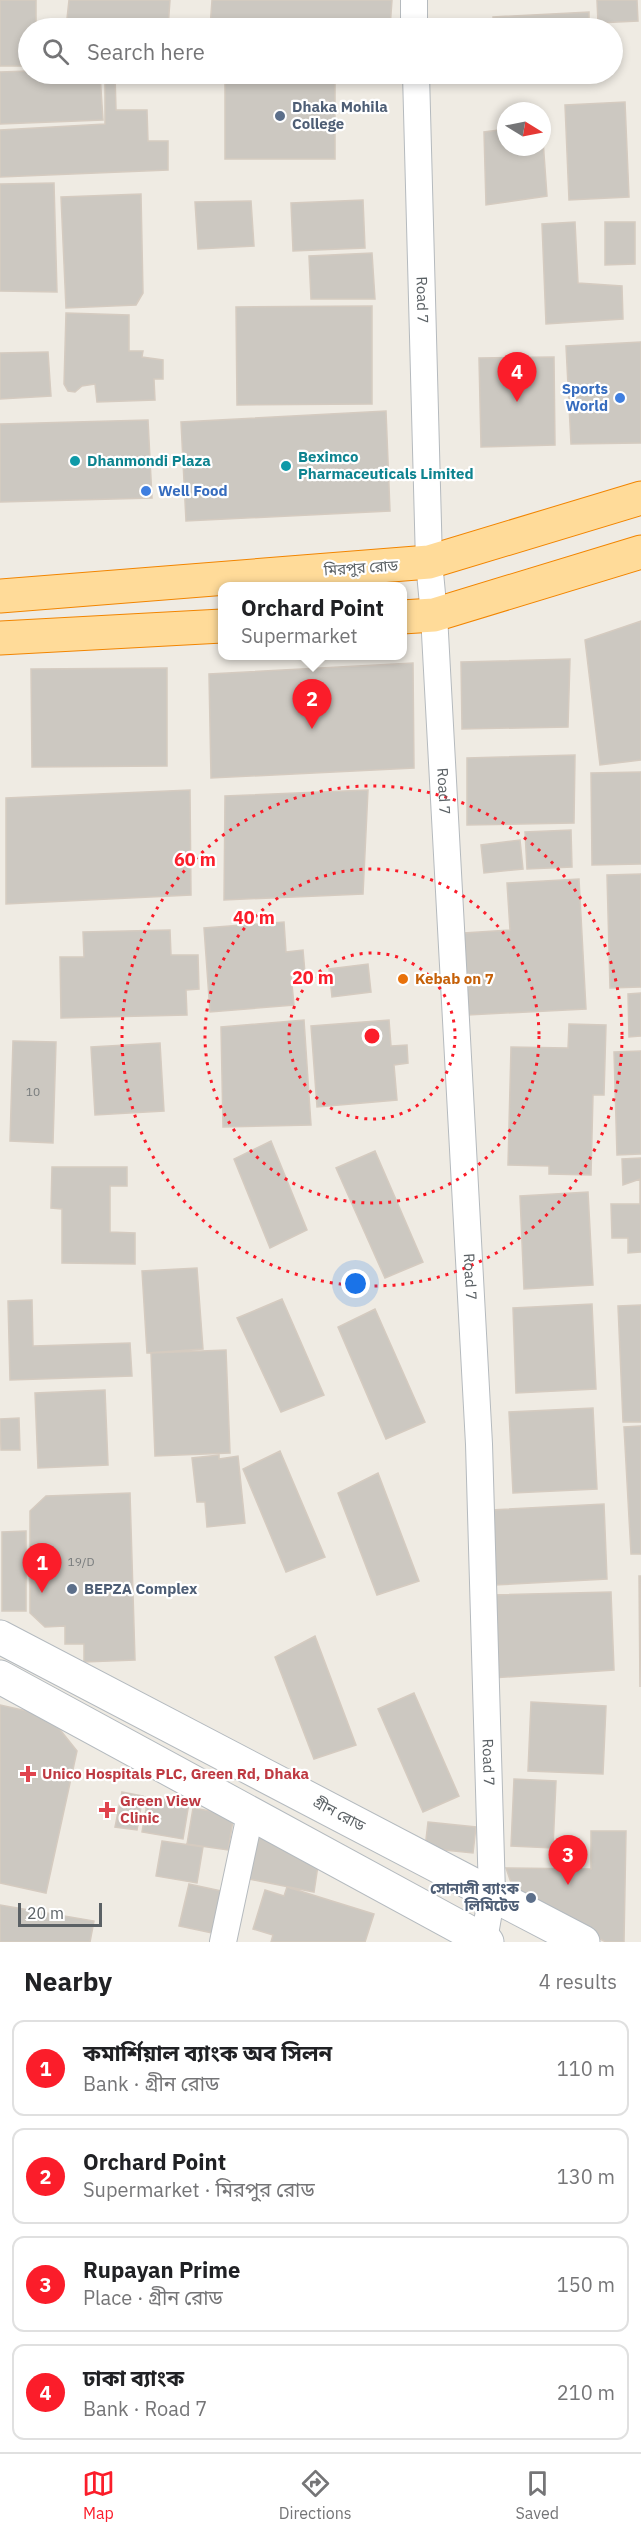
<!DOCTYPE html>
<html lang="en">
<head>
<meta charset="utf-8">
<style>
  :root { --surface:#fff; --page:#f6f6f6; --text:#202124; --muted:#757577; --line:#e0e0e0; --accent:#fb1d2a }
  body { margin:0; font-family:"IBM Plex Sans","Noto Sans Bengali",sans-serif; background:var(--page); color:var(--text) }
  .compass { position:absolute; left:497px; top:102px; width:54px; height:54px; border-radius:50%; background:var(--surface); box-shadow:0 3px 9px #0003; rotate:100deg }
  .scale { position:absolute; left:18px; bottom:15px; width:84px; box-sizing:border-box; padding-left:6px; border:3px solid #5b6165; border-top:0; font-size:16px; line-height:21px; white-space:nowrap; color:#5b6165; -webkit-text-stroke:4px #fff; paint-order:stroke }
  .you { position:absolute; left:356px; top:1284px; width:21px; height:21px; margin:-15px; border:4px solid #fff; border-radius:50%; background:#1a73e8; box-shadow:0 0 0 9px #1a73e833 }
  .badge { display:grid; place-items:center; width:39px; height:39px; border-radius:50%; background:var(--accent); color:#fff; font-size:20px; font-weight:700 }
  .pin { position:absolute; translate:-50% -50px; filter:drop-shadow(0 2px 3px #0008) }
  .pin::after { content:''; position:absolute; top:32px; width:21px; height:18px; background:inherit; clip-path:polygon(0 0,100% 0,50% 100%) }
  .popup { position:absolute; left:218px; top:582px; width:189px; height:78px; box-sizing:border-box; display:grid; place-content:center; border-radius:12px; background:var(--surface); filter:drop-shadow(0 2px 4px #0005); font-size:20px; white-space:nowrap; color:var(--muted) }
  .popup b { font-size:22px; color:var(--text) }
  .popup::after { content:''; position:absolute; left:50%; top:100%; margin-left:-12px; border:12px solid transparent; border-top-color:var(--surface) }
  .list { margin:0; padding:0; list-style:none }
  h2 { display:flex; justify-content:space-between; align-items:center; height:78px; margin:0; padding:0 24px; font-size:26px }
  h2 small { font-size:20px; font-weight:400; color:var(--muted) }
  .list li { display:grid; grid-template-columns:39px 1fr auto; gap:18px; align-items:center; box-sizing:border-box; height:96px; margin:0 12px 12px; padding:0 12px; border:2px solid var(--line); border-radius:12px }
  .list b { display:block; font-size:22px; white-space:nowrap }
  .list p { margin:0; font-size:20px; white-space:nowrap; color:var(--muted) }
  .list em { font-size:20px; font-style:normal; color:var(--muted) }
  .icon { flex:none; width:33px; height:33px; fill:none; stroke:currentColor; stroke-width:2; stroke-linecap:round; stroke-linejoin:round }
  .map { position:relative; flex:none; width:641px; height:1942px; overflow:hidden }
  .search { position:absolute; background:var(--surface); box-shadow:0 3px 9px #0003; left:18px; right:18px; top:18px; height:66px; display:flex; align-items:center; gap:15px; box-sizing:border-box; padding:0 21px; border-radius:33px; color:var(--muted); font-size:22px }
  .sheet { height:510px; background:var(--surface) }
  nav { display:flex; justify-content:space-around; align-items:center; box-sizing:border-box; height:84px; border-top:2px solid var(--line); background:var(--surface); font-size:16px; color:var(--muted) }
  nav a { display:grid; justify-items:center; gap:3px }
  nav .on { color:var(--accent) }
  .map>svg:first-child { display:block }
</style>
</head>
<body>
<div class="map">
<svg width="641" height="1942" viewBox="0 0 641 1942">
  <rect width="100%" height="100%" fill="#efebe3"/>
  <path fill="#ccc8c1" stroke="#d5cbc0" stroke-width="1.5" d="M0 0H36V28H28V66H0Z
    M69 0H170L168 28H66Z
    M212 0H392L390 28H210Z
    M597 0H637L638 21 598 23Z
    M589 12V28H494L493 17Z
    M28 71V74H100L103 120 0 124V72Z
    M105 74H115L116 110H147L148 141H168V170L0 177V130L105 124Z
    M225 74H335V159H225Z
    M625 102 629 197 569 200 565 105Z
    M542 126 547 196 486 205 484 132 506 129V147H542Z
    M54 183 57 292 0 291V184Z
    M141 194 143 293 136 305 66 308 61 197Z
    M363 200 365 248 293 251 291 203Z
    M251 201 254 246 198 249 195 202Z
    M575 222 578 283 622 286 623 319 546 324 542 224Z
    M605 222H635V264L605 265Z
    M372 253 375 299H311L309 256Z
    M372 306V404L237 405 236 307Z
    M66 313 129 315V351H143L142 357 163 360V379H154L155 400 97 402 95 384 82 386 75 392 68 391 64 384Z
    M641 342V443L571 444 566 346Z
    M48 352 51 396 0 399V353Z
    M554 357 555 445 481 447 479 358Z
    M386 411 390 511 186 521 181 422Z
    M148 420 152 498 0 502V424Z
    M641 621V760L600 765 585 640Z
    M570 659 568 727 462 729 461 662Z
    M413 663 414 768 211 778 209 674Z
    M167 668V766L32 767 31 669Z
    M575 755 574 823 467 825V758Z
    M641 772V864L592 865 591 773Z
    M190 790 191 895 6 904V798Z
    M368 790 363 894 224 900 225 796Z
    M571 830 572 867 527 869 525 832Z
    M520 840 523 869 484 873 481 845Z
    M641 874V987L610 988 607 875Z
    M579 879 586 1009 468 1015 464 933 510 930 507 883Z
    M284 922 286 952 303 950 305 973 291 974 294 1005 210 1012 204 928Z
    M170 930 171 955H198L199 989 186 990 187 1015 61 1018 60 957H84L83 932Z
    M368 964 371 992 332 997 329 969Z
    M641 993V1036L629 1037 628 994Z
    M304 1020 311 1125 223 1127 221 1027Z
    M389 1020 391 1046 407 1045 408 1063 394 1065 397 1100 317 1107 311 1026Z
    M569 1024 606 1025 604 1095H593L591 1175 549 1174V1166L508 1165 511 1047 568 1048Z
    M13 1041 56 1042 53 1143 10 1141Z
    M160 1043 164 1111 95 1115 91 1047Z
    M641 1051V1154L617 1155 614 1052Z
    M271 1141 307 1230 270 1248 234 1159Z
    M375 1151 423 1262 385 1278 336 1168Z
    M641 1158V1252L628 1253V1238H612L611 1204H640V1179L623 1185 622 1159Z
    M52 1167H127V1186H110V1232L135 1233V1264L62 1263V1209L51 1208Z
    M588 1192 593 1285 524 1289 520 1196Z
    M197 1268 203 1349 147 1353 142 1271Z
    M282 1299 324 1395 281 1412 237 1318Z
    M32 1300 33 1346 130 1343 132 1376 10 1380 8 1301Z
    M592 1304 596 1389 516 1393 513 1308Z
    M641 1305V1422H623L618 1306Z
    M375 1309 425 1422 386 1439 338 1327Z
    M226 1350 230 1453 155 1456 151 1353Z
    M105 1390 108 1465 38 1468 35 1393Z
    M593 1408 597 1489 513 1493 509 1412Z
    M19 1418 20 1450H1L0 1419Z
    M641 1426V1554H631L624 1427Z
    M280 1451 325 1557 286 1572 243 1469Z
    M219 1455V1459L238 1456 245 1523 207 1527 205 1502H197L192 1458Z
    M378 1473 419 1581 377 1595 338 1493Z
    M130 1493 135 1660 84 1662V1644H65V1626L45 1627 30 1613V1511L46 1496Z
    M604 1504 607 1579 494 1585 491 1510Z
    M26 1531V1611H2V1532Z
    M639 1576H641L640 1687Z
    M611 1592 614 1670 492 1678 491 1595Z
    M315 1636 356 1745 314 1759 275 1657Z
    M414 1693 459 1796 423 1812 378 1709Z
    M531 1702 606 1706 603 1774 528 1771Z
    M0 1705 49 1716 77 1751 46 1893 0 1883Z
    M514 1779 556 1781 553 1848 511 1846Z
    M122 1792 143 1796 137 1830 115 1827Z
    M148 1797 189 1803 183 1839 142 1832Z
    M193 1808 234 1815 228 1850 187 1844Z
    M428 1822 476 1827 473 1853 425 1848Z
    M255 1828 319 1859 314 1892 244 1878Z
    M591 1831H626L624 1942H606L517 1900 506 1868 591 1869Z
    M162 1841 203 1847 197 1883 156 1876Z
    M189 1884 231 1893 222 1935 179 1926Z
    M287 1887 374 1914 365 1942H271L273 1935 253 1929 265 1890 284 1896Z
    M0 1905 94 1921 90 1942H0Z"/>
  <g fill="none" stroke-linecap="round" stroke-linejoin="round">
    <g stroke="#b5babe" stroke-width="28">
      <g id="minor">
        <path d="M414 0V28"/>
        <path id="s1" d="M416 74 429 562 434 615 479 1444 492 1894 484 1940"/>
        <path d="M223 1942 250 1815"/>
      </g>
    </g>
    <g stroke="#b4babf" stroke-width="35">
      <path id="secondary" d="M0 1637 583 1942
        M0 1677 487 1942"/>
    </g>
    <g stroke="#f28500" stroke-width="35">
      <path id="trunk" d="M0 596 429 562 641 498
        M402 617 434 615 641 552
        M0 638 222 626"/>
    </g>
    <use href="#minor" stroke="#fff" stroke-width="26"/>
    <use href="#secondary" stroke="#fff" stroke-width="33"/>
    <use href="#trunk" stroke="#ffdb99" stroke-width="33"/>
  </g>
  <g fill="none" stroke="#fb1d2a" stroke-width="3" stroke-dasharray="3 6">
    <circle cx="372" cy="1036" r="83"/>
    <circle cx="372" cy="1036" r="167"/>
    <circle cx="372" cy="1036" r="250"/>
  </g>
  <g fill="#5c6f8a" stroke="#fff" stroke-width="2">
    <circle cx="280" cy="116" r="6"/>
    <circle cx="72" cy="1589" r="6"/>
    <circle cx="531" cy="1898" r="6"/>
  </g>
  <g fill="#3f7fe0" stroke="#fff" stroke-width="2">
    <circle cx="620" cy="398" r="6"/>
    <circle cx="146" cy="491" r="6"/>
  </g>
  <g fill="#0f9aa8" stroke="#fff" stroke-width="2">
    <circle cx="75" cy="461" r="6"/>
    <circle cx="286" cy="466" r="6"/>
  </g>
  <circle fill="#e8710a" stroke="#fff" stroke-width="2" cx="403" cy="979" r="6"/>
  <g fill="#e0444e" stroke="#fff" stroke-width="2">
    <path d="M25 1765h6v6h6v6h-6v6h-6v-6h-6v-6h6z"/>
    <path d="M104 1801h6v6h6v6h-6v6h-6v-6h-6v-6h6z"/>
  </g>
  <g text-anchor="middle" stroke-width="4.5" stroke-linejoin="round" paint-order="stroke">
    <g font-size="12" fill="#777b7c">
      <text x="33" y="1096">10</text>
      <text x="81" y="1566">19/D</text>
    </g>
    <g font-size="15" font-weight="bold" fill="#4e5e75" stroke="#fff" text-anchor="start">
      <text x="292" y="112">Dhaka Mohila<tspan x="292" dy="17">College</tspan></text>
      <text x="84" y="1594">BEPZA Complex</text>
      <text x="519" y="1894" text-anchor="end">সোনালী ব্যাংক<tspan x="519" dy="17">লিমিটেড</tspan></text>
    </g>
    <g font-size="15" fill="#5b6165" stroke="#fff">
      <text dy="5" stroke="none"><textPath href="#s1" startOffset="226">Road 7</textPath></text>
      <text transform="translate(361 568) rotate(-4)" y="5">মিরপুর রোড</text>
      <text dy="5" stroke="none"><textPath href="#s1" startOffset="718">Road 7</textPath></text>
      <text dy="5" stroke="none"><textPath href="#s1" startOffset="1204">Road 7</textPath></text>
      <text dy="5" stroke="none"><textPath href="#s1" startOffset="1690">Road 7</textPath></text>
      <text transform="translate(339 1814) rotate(28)" y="5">গ্রীন রোড</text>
    </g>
    <g font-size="15" font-weight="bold" fill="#366cbe" stroke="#fff" text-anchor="end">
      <text x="608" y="394">Sports<tspan x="608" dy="17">World</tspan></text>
      <text x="158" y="496" text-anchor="start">Well Food</text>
    </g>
    <g font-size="15" font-weight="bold" fill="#0d838f" stroke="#fff" text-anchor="start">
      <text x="298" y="462">Beximco<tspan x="298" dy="17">Pharmaceuticals Limited</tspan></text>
      <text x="87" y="466">Dhanmondi Plaza</text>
    </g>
    <g font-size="15" font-weight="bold" fill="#c56008" stroke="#fff" text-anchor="start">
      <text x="415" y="984">Kebab on 7</text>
    </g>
    <g font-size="15" font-weight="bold" fill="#be3a42" stroke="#fff" text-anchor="start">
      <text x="42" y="1779">Unico Hospitals PLC, Green Rd, Dhaka</text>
      <text x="120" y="1806">Green View<tspan x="120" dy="17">Clinic</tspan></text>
    </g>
  </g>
  <circle cx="372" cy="1036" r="9" fill="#fb1d2a" stroke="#fff" stroke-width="3"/>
  <g font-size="18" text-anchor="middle" font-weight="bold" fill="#fb1d2a" stroke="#fff" stroke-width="4.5" stroke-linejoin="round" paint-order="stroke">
    <text x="195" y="866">60 m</text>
    <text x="254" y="924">40 m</text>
    <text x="313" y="984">20 m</text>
  </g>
</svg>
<svg class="compass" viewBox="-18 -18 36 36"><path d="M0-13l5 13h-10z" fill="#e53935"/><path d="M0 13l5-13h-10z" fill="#757577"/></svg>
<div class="scale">20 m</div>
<div class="you"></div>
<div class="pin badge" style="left:42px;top:1593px">1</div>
<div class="pin badge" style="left:312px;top:729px">2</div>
<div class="popup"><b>Orchard Point</b>Supermarket</div>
<div class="pin badge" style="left:568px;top:1885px">3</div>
<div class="pin badge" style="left:517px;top:402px">4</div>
<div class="search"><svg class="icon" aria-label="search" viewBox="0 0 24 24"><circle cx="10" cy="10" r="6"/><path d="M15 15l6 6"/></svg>Search here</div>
</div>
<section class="sheet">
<h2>Nearby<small>4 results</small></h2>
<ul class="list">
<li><span class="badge">1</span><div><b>কমার্শিয়াল ব্যাংক অব সিলন</b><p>Bank · গ্রীন রোড</p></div><em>110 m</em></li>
<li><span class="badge">2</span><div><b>Orchard Point</b><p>Supermarket · মিরপুর রোড</p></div><em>130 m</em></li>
<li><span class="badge">3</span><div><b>Rupayan Prime</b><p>Place · গ্রীন রোড</p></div><em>150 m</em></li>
<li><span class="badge">4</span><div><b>ঢাকা ব্যাংক</b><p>Bank · Road 7</p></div><em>210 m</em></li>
</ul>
</section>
<nav>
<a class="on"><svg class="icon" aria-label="map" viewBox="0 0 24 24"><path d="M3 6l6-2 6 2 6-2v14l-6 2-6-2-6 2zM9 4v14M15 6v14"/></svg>Map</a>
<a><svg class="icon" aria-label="directions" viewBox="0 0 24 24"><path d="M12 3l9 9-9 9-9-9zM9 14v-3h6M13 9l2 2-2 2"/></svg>Directions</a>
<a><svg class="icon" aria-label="saved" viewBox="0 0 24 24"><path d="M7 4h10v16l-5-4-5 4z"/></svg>Saved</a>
</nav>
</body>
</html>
